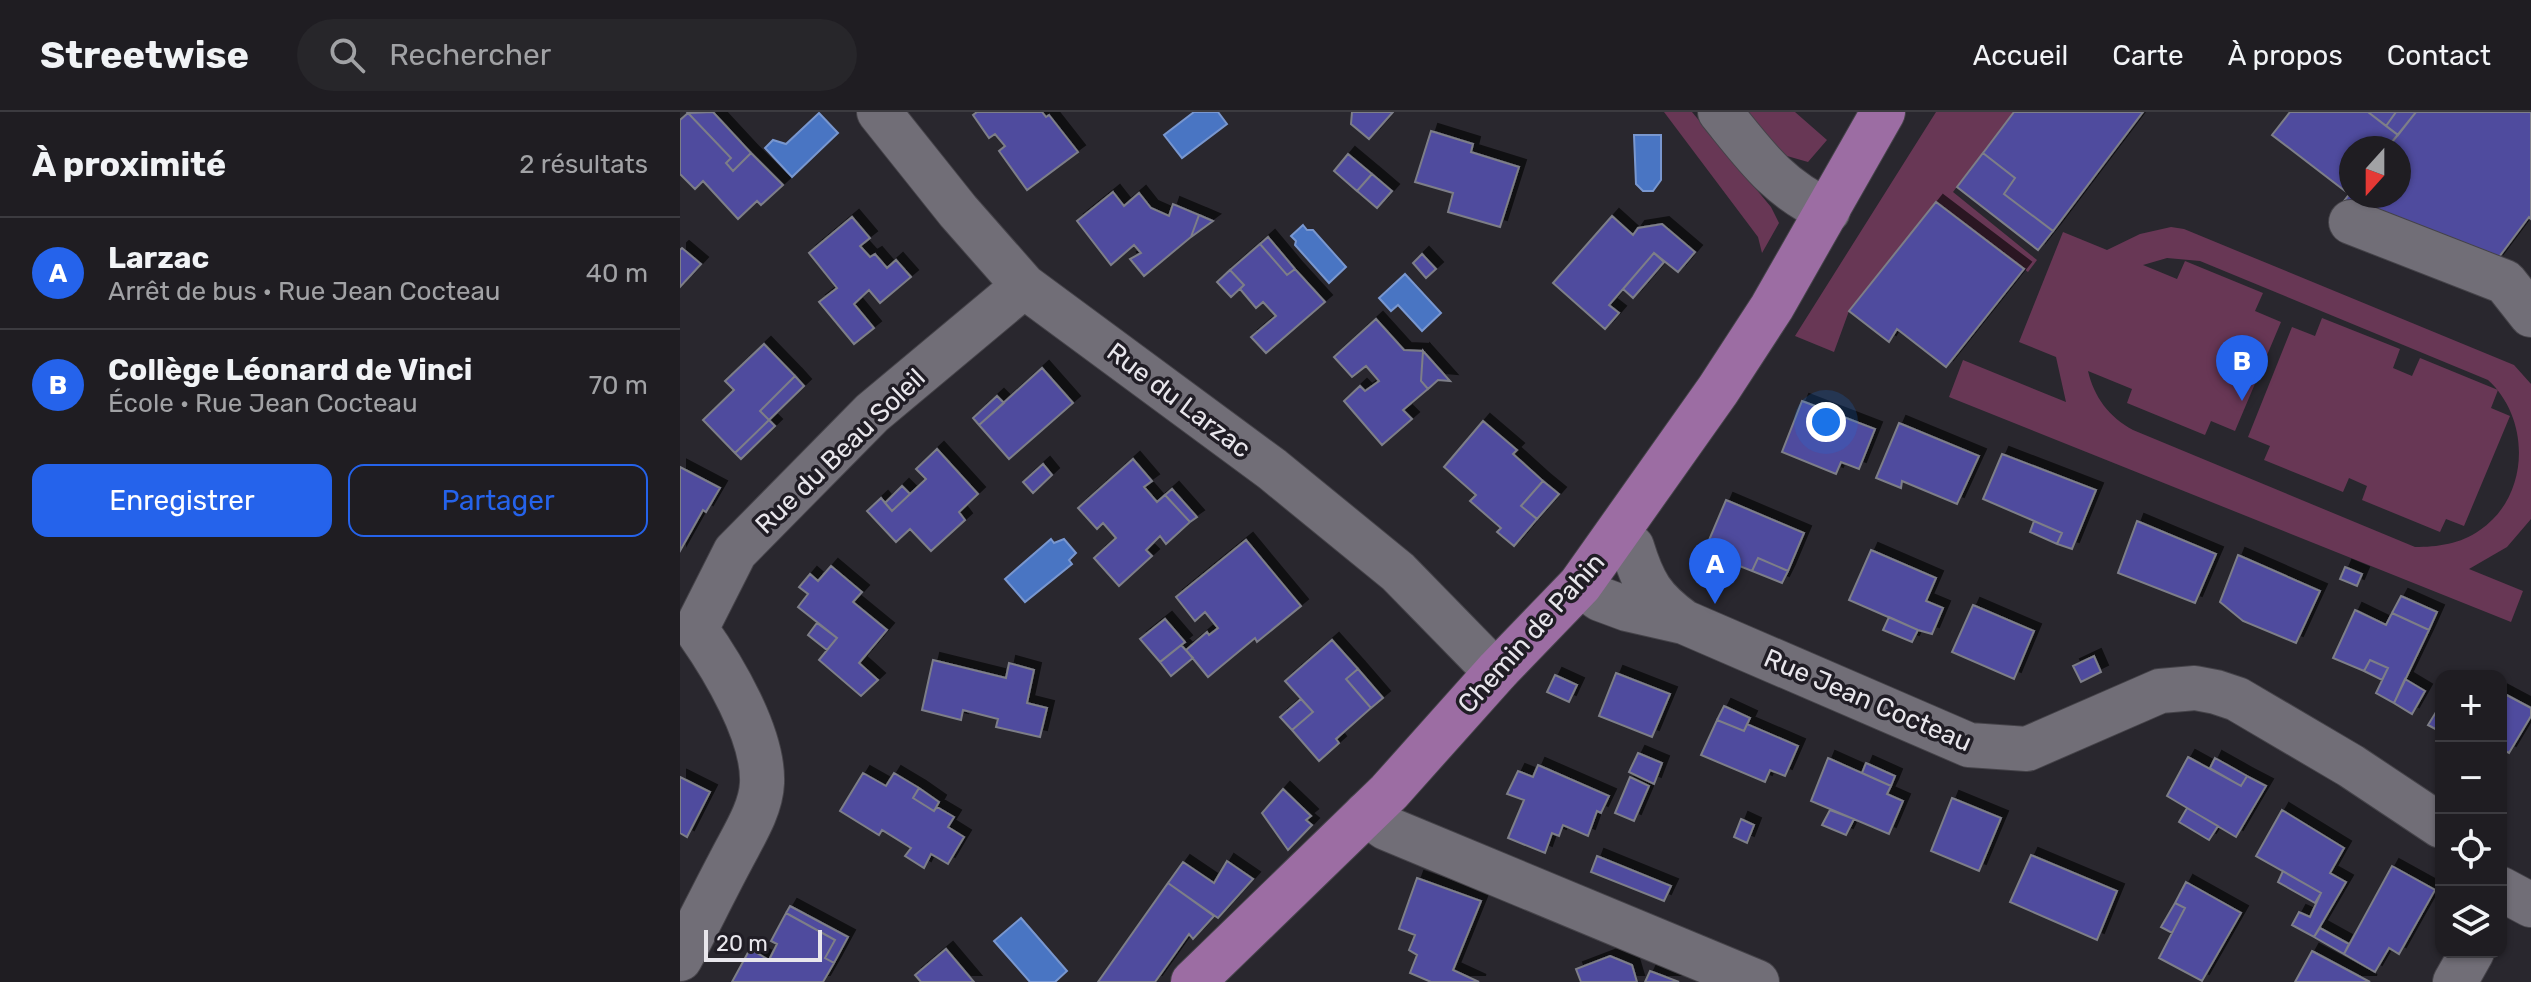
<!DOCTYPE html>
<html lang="fr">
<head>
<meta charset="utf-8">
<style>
  :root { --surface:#1f1d22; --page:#27262a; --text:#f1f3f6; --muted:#a1a2a5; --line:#3c3b40; --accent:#2563eb }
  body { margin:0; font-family:Rubik,sans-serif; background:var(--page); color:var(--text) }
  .controls { position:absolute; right:24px; bottom:24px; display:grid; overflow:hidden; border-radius:16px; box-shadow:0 2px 6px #0004 }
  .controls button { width:72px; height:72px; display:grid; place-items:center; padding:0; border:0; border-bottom:2px solid var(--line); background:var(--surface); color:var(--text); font:40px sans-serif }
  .compass { position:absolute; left:1659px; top:24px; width:72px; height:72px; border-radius:50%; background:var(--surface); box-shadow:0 2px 6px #0004; rotate:201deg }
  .scale { position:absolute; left:24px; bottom:20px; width:118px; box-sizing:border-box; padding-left:8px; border:4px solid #e8e6ec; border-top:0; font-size:22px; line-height:28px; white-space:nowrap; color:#e8e6ec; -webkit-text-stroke:6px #201d25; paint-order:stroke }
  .you { position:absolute; left:1146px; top:310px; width:28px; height:28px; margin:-20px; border:6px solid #fff; border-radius:50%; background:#1a73e8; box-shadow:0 0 0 12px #1a73e833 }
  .badge { display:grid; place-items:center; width:52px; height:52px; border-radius:50%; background:var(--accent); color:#fff; font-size:26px; font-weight:700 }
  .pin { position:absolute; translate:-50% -66px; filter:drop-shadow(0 2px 4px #0008) }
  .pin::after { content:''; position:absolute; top:42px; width:28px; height:24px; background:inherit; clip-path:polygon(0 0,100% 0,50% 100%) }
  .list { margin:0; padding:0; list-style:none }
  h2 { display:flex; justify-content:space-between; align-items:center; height:104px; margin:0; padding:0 32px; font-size:34px }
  h2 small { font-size:26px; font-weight:400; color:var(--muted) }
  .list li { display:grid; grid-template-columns:52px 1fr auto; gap:24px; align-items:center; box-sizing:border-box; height:112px; padding:0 32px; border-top:2px solid var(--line) }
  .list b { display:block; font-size:30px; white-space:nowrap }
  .list p { margin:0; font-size:26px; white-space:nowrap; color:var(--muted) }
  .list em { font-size:26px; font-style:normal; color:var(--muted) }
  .actions { display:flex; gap:16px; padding:24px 32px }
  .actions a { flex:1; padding:18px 0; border:2px solid var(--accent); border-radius:16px; text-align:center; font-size:28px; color:var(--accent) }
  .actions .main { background:var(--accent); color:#fff }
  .icon { flex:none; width:44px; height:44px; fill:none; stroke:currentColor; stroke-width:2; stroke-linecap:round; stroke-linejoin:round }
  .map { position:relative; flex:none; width:1851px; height:870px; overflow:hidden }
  header { display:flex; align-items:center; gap:48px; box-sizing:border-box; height:112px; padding:0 40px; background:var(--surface); border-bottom:2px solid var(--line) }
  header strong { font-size:38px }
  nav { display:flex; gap:44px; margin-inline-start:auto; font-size:28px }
  .search { width:560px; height:72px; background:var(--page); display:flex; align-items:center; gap:20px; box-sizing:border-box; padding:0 28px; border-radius:44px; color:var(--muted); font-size:30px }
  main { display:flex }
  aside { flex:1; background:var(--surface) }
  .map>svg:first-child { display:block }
</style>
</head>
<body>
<header>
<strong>Streetwise</strong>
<div class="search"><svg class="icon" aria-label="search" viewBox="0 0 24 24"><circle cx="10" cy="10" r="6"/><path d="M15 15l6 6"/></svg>Rechercher</div>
<nav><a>Accueil</a><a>Carte</a><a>À propos</a><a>Contact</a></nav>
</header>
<main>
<aside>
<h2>À proximité<small>2 résultats</small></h2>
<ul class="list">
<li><span class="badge">A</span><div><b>Larzac</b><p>Arrêt de bus · Rue Jean Cocteau</p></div><em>40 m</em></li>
<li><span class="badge">B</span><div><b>Collège Léonard de Vinci</b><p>École · Rue Jean Cocteau</p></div><em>70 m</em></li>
</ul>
<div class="actions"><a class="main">Enregistrer</a><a>Partager</a></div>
</aside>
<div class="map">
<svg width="1851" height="870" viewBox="0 0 1851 870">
  <defs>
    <filter id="shadow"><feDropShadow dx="7" dy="-7" stdDeviation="0" flood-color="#0009"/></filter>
  </defs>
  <rect width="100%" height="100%" fill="#29272e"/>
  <path fill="#683755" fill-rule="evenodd" d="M984 0H1012L1091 95 1099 111 1082 141 1078 125Z
    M1064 0H1115L1147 28 1128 50 1100 42Z
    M1256 0H1334L1273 80 1357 148 1348 160 1256 90 1169 199 1154 240 1115 224Z
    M1491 115 1504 117 1834 253 1851 272V407L1827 435 1789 457 1843 479 1831 510 1269 285 1283 248 1386 290 1376 245 1339 230 1383 120 1427 138 1460 122ZM1487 146 1520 149 1808 268C1851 307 1850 384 1800 418 1781 432 1757 435 1735 435L1453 318C1429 305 1414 285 1408 259L1452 277 1447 291 1525 323 1531 309 1555 319 1601 210 1575 199 1583 181 1505 149 1497 167 1463 153Z
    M1642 206 1720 237 1713 256 1732 264 1740 246 1818 278 1811 296 1830 304 1784 414 1766 407 1760 420 1682 388 1687 374 1669 366 1663 380 1584 348 1590 334 1568 325 1612 215 1635 224Z"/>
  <path fill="#4975c3" stroke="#7997cf" stroke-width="2" d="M514 0H538L547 12 502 46 484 23Z
    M139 1 158 21 112 65 85 36 93 28 106 32Z
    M954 23H981V68L973 79H963L956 72Z
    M623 113 627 118H633L666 155 649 171 615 133 616 129 611 124Z
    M725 162 761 201 742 219 718 193 711 199 699 186Z
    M371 427 374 431 384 427 396 441 389 448 392 452 345 490 325 467Z
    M341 806 387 859 375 870H350L314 829Z"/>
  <path fill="#4f4b9e" stroke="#7d7e88" stroke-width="2" filter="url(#shadow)" d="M33 0 71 41 53 59 46 51 51 46 8 1Z
    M297 0H362L366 5 369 3 398 40 347 78 319 39 325 34 315 22 309 26 293 3Z
    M672 0H713L689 27 671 12Z
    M1334 0H1463L1373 119 1324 82 1335 66 1303 41Z
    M1610 0H1688L1718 23 1707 36H1671L1669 82 1592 23Z
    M1688 0H1716L1706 14Z
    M1716 0H1736L1718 23 1706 14Z
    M1736 0H1851V107L1849 105 1816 149 1664 89 1671 80V84H1719V36H1707Z
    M8 1 51 46 46 51 53 59 71 41 103 73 81 93 77 89 58 107 23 69 15 77 0 62V8Z
    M751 19 793 32 791 40 839 55 820 115 768 100 773 81 735 70Z
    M1303 41 1335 66 1324 82 1373 119 1358 138 1277 75Z
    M668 42 692 62 677 79 654 59Z
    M692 62 712 79 697 96 677 79Z
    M433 80 444 94 459 81 471 96 489 104 493 92 519 103 511 125 464 164 450 147 461 141 454 133 431 153 397 109Z
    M1256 90 1344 157 1266 255 1217 217 1209 230 1169 199Z
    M519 103 533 109 511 125Z
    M932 104 953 123 958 116 982 112 1015 140 998 160 974 141 929 193 939 201 925 217 873 171Z
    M172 105 190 126 180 134 190 145 195 142 207 156 216 148 231 165 200 191 189 178 174 192 194 216 174 232 139 190 157 176 129 141Z
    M588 125 615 157 607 163 580 132Z
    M580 132 607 163 615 157 645 190 586 241 571 225 596 204 583 190 576 196 560 177 564 173 550 158Z
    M2 136 21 152 0 175V138Z
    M974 141 984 150 953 186 943 177Z
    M742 142 756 157 746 166 733 151Z
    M550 158 564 173 551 185 537 170Z
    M696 207 724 238 743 239 741 269 748 277 723 298 732 307 702 333 664 289 680 274 685 279 699 269 686 254 672 265 654 245Z
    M84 232 115 264 80 299 89 308 55 341 23 308 54 278 45 269Z
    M743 239 770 269 758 268 748 277 741 269Z
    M362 256 393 291 329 347 299 313Z
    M115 264 124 274 89 308 80 299Z
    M317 284 324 291 299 313 293 306Z
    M1122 289 1195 317 1179 357 1161 350 1156 362 1102 340Z
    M89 308 95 314 61 347 55 341Z
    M803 309 837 338 833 342 863 369 841 394 857 407 834 434 817 420 821 416 790 389 796 383 764 355Z
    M1219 311 1299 344 1277 392 1222 369 1221 376 1196 366Z
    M257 337 298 382 279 400 285 408 251 439 230 417 216 430 187 399 201 386 212 399 246 367 236 357Z
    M1322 342 1416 378 1392 437 1377 432 1382 421 1303 387Z
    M453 347 472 369 464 375 477 390 485 383 510 410 486 432 480 424 466 438 472 444 439 474 414 446 436 426 423 411 417 417 398 396Z
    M363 352 372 363 353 381 343 370Z
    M0 355 40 376 26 400 23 398 0 439Z
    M863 369 879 382 857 407 841 394Z
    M222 374 230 382 212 399 205 391Z
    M492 377 517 405 510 410 485 383Z
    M1046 388 1124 421 1108 459 1078 446 1072 459 1024 440Z
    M1354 409 1382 421 1377 432 1350 420Z
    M1457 409 1536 442 1515 491 1438 461Z
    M566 428 621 494 577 530 575 526 528 565 506 538 527 520 529 523 538 516 525 500 515 509 496 485Z
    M1191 438 1256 466 1246 489 1263 496 1252 522 1238 518 1169 488Z
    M1558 443 1640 479 1616 531 1563 509 1540 490Z
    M1078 446 1108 459 1102 471 1072 459Z
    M151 454 182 480 173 490 207 518 179 551 198 568 181 584 139 548 157 526 118 495 128 482 119 475 130 462 138 469Z
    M1665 455 1682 462 1677 474 1660 467Z
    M1721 484 1757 500 1749 518 1712 501Z
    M1293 493 1354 519 1334 567 1272 540Z
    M1675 498 1706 513 1712 501 1749 518 1714 591 1696 581 1708 556 1690 548 1684 559 1653 546Z
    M1209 505 1238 518 1232 530 1203 518Z
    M485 507 505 530 480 550 460 527Z
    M137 511 157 526 147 538 128 523Z
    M652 528 678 557 666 567 691 596 656 627 659 631 639 649 612 618 633 600 605 569Z
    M501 533 513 546 491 564 480 550Z
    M1414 544 1421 560 1401 570 1393 554Z
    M253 548 326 566 329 551 354 558 347 591 367 596 360 625 316 615 318 607 283 598 281 608 242 598Z
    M1690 548 1708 556 1702 568 1684 559Z
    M678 557 703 586 691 596 666 567Z
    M936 561 990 582 972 625 919 604Z
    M875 563 897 573 889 590 867 580Z
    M1725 567 1745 579 1732 602 1714 591Z
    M1821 580 1851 596V604L1829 641 1821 637Z
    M621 587 633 600 612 618 600 605Z
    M1761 592V620L1748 613Z
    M1044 594 1070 606 1064 619 1037 608Z
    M1037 608 1064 619 1067 612 1118 634 1105 664 1090 658 1085 670 1021 643Z
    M958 641 982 651 974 672 949 660Z
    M1508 645 1561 674 1567 664 1586 674 1556 725 1487 684Z
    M1148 646 1211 674 1207 682 1223 689 1209 722 1131 689Z
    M1535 646 1567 664 1561 674 1530 656Z
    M1186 651 1215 664 1211 674 1182 661Z
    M858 653 929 684 921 701 917 699 908 724 883 713 879 724 872 721 865 741 828 726 844 688 827 682 838 659 853 665Z
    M183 661 206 674 214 661 239 676 233 686 254 699 257 695 274 705 268 715 284 725 268 752 251 742 244 756 225 744 231 736 202 718 199 723 160 699Z
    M0 665 30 680 7 725 0 721Z
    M950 665 969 674 954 709 935 701Z
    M239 676 259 690 254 699 233 686Z
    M603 677 631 704 626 708 632 713 608 738 582 701Z
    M1272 686 1321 706 1299 759 1251 739Z
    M1507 696 1538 714 1529 728 1499 710Z
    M1150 698 1174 707 1166 723 1142 713Z
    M1602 698 1664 736 1650 761 1666 770 1634 825 1612 813 1619 800 1630 805 1641 781 1576 744Z
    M1061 707 1074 713 1067 731 1054 725Z
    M1351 743 1437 779 1417 828 1330 790Z
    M917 744 991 774 984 789 911 760Z
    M547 749 573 767 538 806 488 771 503 750 534 771Z
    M1712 754 1755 778 1719 842 1709 836 1695 860 1664 842Z
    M1603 759 1641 781 1635 791 1598 770Z
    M737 766 801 789 773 858 799 870H751L730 861 737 843 729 838 735 823 719 817Z
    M1506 770 1561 801 1522 869 1479 846 1505 796 1495 791Z
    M488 771 534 804 513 827 509 822 475 870H418Z
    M1495 791 1505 796 1492 821 1481 815Z
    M110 794 168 825 154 851 145 846 155 828 106 801Z
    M106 801 155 828 145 846 154 851 143 870H52L70 837 89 848 97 832 91 829Z
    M1640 816 1669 832 1664 842 1634 825Z
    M266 837 294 870H241L235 863Z
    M1632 839 1690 870H1615Z
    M930 844 952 853 957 870H901L896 857Z
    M970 859 999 870H965Z"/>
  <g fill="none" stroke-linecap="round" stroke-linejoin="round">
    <g stroke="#454349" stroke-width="46">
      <path id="minor" d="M199 0 278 99 344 174 592 357 718 460 802 546 818 558
        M1040 0C1074 42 1097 76 1148 99
        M1671 110 1825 170 1851 203
        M936 424 952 435C963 471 972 487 1004 510
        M900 473 920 487 947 497 1004 510 1289 633 1347 637 1480 579 1515 576 1536 580 1557 587 1671 654 1761 714
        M16 517 55 440 192 301 344 174
        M686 702 706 716 1077 870
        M1821 777 1851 793
        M0 847C17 815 33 782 50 750 62 726 81 698 82 671 84 623 43 555 16 517
        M1775 870 1792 840"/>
    </g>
    <g stroke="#454349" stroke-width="46">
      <path id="major" d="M513 870 709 680 818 558 900 473 1038 278 1092 195 1203 0"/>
    </g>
    <use href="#minor" stroke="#716e77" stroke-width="44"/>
    <use href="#major" stroke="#9c6da3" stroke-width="44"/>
  </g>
  <g text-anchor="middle" stroke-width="7" stroke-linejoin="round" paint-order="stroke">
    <g font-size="26" fill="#e8e6ec" stroke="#201d25">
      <text transform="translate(499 288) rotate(37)" y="9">Rue du Larzac</text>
      <text transform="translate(160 339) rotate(-44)" y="9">Rue du Beau Soleil</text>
      <text transform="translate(851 521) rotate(-48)" y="9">Chemin de Pahin</text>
      <text transform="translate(1188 588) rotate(23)" y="9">Rue Jean Cocteau</text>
    </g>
  </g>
</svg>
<div class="controls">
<button>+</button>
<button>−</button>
<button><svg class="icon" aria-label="locate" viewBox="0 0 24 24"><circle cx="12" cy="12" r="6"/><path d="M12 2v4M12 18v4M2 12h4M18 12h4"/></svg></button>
<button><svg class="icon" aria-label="layers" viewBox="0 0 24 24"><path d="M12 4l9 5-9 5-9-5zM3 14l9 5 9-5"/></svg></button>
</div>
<svg class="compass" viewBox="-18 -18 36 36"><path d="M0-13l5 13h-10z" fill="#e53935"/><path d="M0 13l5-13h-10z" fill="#a1a2a5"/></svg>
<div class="scale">20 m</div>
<div class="you"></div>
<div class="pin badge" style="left:1035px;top:492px">A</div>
<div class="pin badge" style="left:1562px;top:289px">B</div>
</div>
</main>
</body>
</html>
